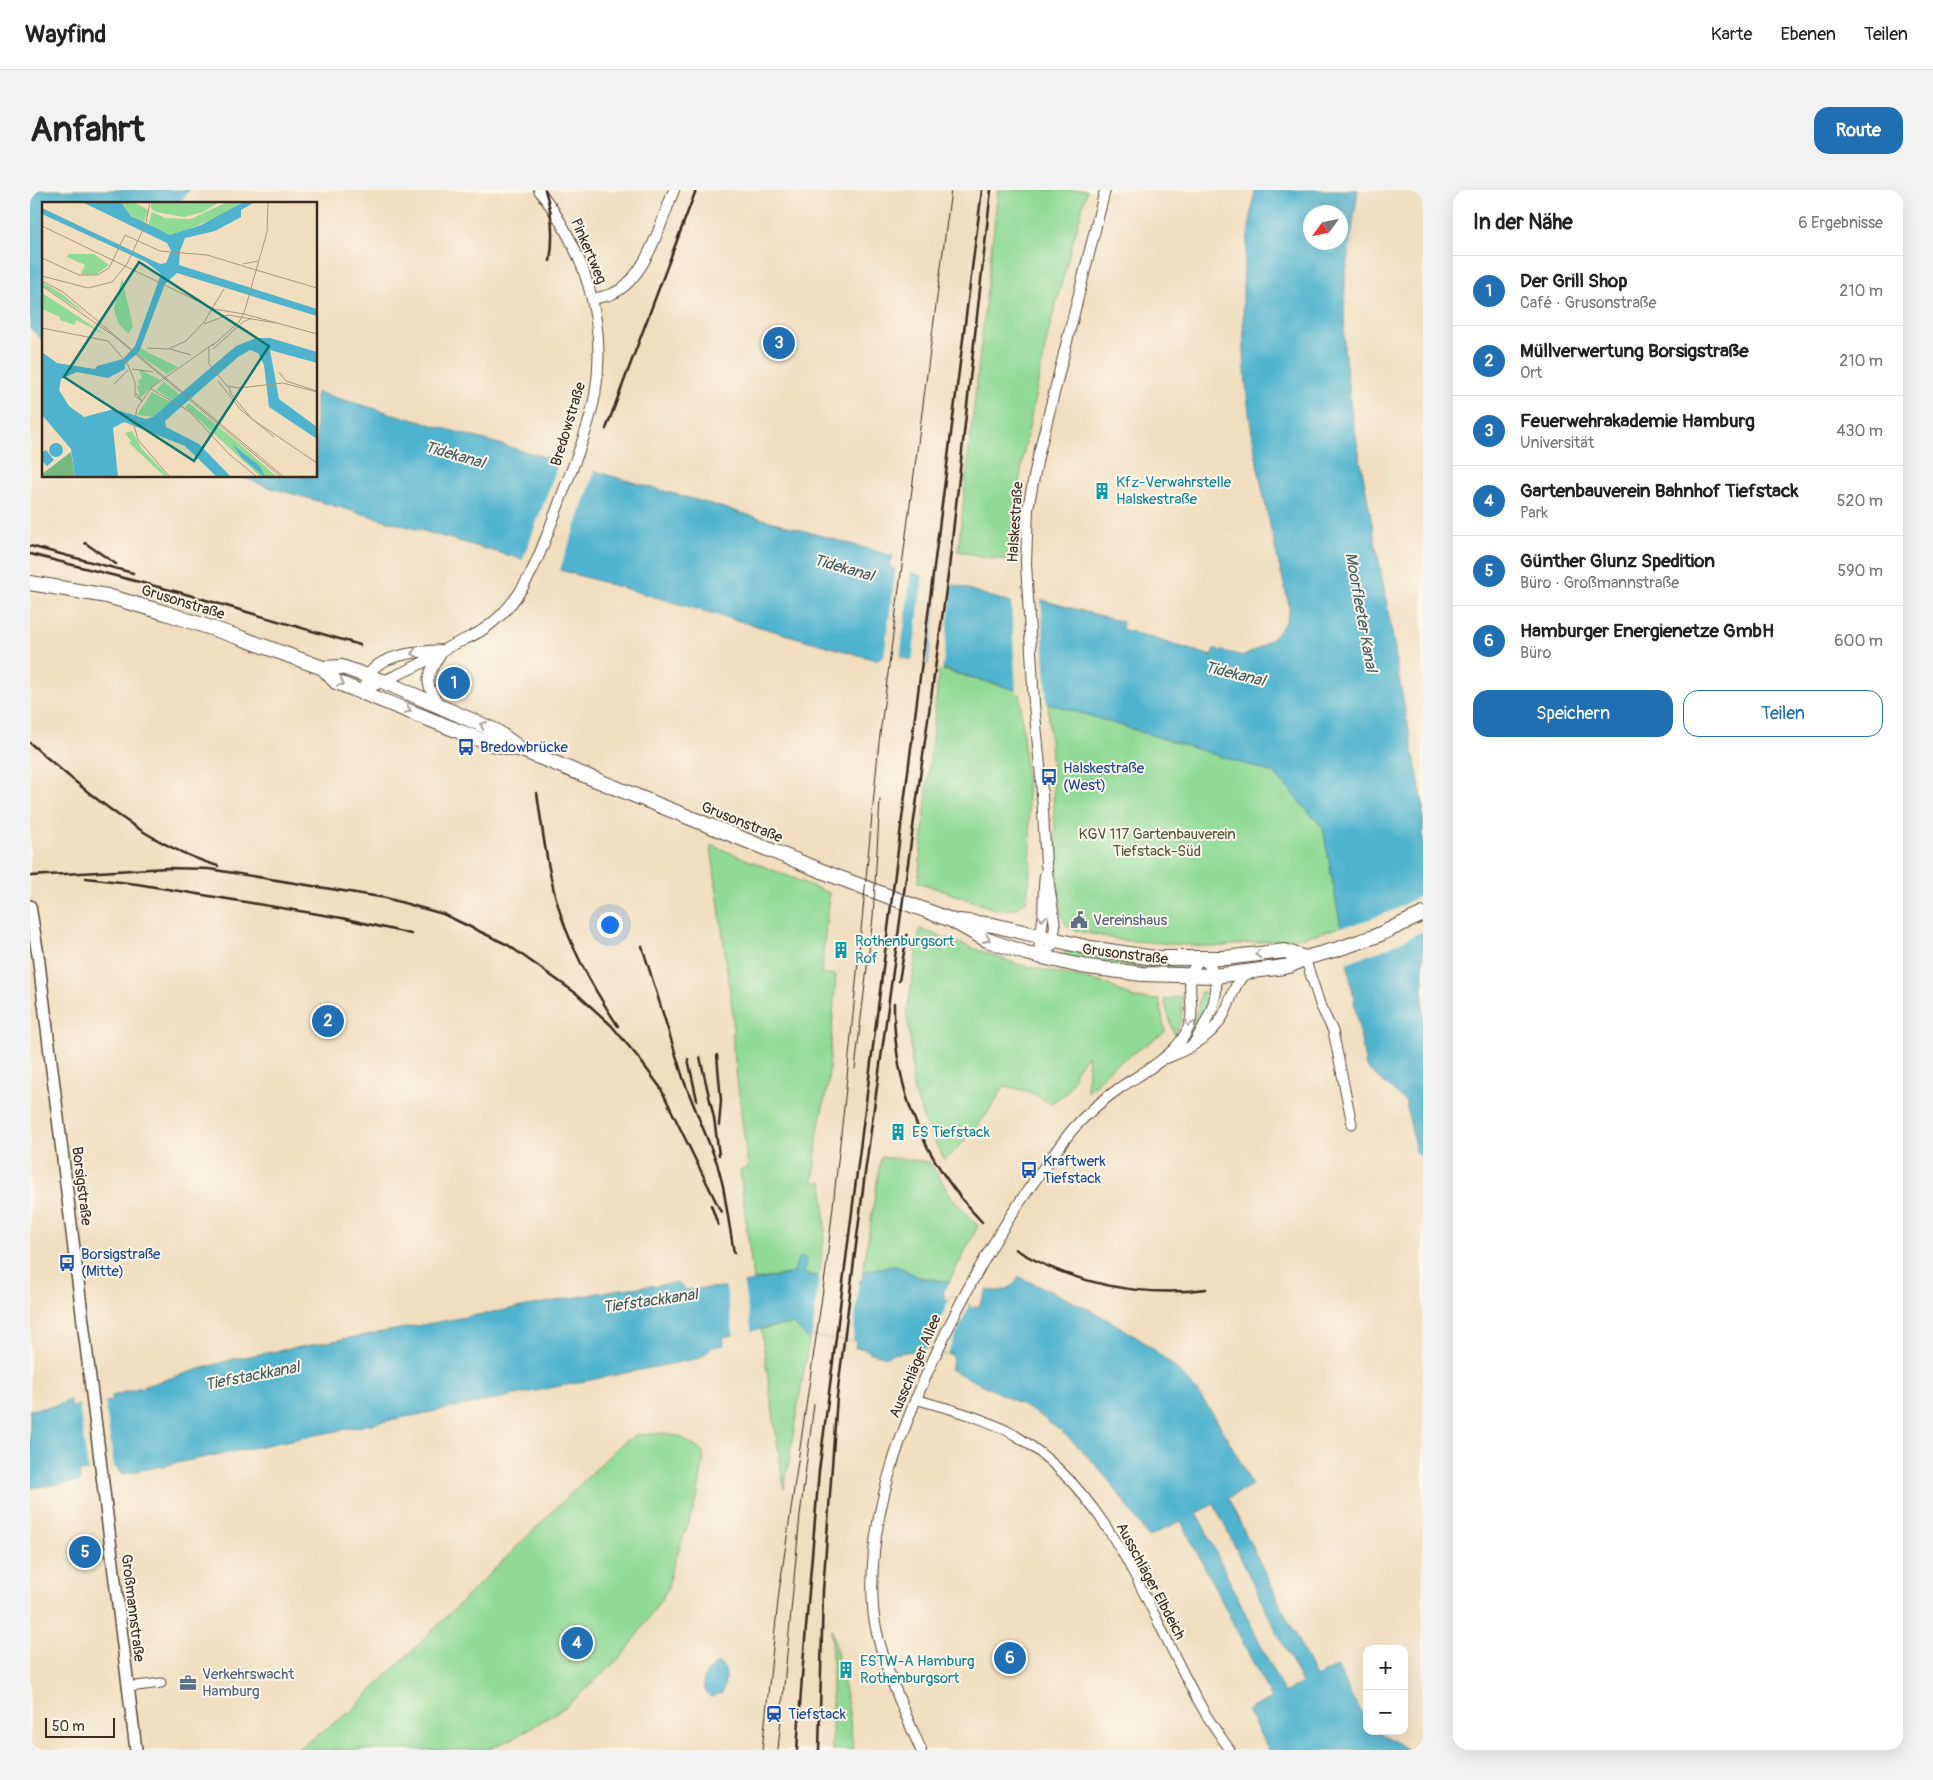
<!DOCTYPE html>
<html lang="de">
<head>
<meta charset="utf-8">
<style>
  :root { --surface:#fff; --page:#f2f2f2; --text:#222; --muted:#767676; --line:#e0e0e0; --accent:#1f6fb2 }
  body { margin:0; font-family:Pangolin,sans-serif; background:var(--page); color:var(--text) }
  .controls { position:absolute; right:15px; bottom:15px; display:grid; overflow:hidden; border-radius:10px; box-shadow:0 5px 20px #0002 }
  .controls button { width:45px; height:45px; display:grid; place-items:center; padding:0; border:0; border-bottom:1px solid var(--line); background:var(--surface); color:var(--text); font:25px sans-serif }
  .compass { position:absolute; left:1273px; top:15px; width:45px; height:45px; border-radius:50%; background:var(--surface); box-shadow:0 5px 20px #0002; rotate:237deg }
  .scale { position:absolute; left:15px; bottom:12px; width:70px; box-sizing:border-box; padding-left:5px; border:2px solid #3b2a1e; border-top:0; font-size:14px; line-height:18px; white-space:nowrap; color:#3b2a1e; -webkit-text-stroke:4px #fbf7ec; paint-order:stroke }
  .you { position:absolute; left:579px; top:734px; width:18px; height:18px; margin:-12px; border:4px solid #fff; border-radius:50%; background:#1a73e8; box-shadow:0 0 0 8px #1a73e833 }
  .badge { display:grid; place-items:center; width:32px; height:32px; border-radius:50%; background:var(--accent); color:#fff; font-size:16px; font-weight:700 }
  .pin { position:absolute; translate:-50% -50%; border:2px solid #fff; box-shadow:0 1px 5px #0006 }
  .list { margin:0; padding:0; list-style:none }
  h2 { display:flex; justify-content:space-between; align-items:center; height:65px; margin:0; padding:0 20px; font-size:21px }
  h2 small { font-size:16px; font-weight:400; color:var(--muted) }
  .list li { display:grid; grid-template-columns:32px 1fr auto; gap:15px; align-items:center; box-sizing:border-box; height:70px; padding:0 20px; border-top:1px solid var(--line) }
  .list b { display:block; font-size:19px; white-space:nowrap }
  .list p { margin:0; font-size:16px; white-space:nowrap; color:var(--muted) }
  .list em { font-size:16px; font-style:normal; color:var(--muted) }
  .actions { display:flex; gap:10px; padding:15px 20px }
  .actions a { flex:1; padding:11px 0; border:1px solid var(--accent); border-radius:15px; text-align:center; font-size:18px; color:var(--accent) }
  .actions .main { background:var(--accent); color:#fff }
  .map { position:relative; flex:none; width:1393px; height:1560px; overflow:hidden; border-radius:15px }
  header { display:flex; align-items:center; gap:30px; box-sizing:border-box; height:70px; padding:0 25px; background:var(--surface); border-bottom:1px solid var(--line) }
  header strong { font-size:24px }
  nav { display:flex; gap:28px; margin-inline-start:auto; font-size:18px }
  .intro { display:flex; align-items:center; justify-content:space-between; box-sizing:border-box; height:120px; padding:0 30px }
  h1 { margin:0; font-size:35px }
  .button { padding:12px 22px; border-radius:15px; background:var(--accent); color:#fff; font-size:18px; font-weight:700 }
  main { display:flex; gap:30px; padding:0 30px }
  aside { flex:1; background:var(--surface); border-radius:15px; box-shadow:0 5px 20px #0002 }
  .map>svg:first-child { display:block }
</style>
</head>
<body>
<header>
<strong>Wayfind</strong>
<nav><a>Karte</a><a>Ebenen</a><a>Teilen</a></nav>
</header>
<div class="intro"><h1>Anfahrt</h1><a class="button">Route</a></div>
<main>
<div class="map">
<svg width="1393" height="1560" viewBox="0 0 1393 1560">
  <rect width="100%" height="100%" fill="#fbf7ec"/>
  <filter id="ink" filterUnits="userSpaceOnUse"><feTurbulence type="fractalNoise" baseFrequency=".02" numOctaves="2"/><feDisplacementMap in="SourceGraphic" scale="10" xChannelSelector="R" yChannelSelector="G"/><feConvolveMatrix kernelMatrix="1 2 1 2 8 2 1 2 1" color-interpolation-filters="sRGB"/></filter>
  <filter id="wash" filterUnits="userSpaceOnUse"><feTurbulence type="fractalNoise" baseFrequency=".0096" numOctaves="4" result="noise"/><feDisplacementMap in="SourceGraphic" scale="20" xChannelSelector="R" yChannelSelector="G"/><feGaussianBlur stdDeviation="1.12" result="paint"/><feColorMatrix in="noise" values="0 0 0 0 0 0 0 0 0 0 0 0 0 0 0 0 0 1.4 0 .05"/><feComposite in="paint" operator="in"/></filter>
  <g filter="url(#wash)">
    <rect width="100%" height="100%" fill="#f0debe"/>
    <path fill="#91da95" stroke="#66825a" d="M968 0H1057L1018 143 995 256 985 317V371L955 367 928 361Z
      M909 479 990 501 1001 656 999 693 996 711 985 719 968 720 888 692Z
      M1018 513 1244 583 1293 638 1311 737 1274 747 1185 757 1090 750 1044 740 1035 734 1031 723 1029 708Z
      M681 655 799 703 791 783 806 785 798 893 788 941 783 993 793 992 795 1040 789 1087 764 1083 723 1090 710 980 718 978 703 856V824Z
      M890 739 987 774 1074 793 1104 808 1129 810 1135 842 1081 878 1057 903 1058 875 1057 865 1046 880 1042 892 1036 903 1021 913 997 901 974 896C957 928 941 945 915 970L896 936 883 898 881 856 877 822Z
      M1036 759 1109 772 1151 777 1149 781 1085 775 1033 766Z
      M1170 802 1182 803C1175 823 1169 838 1154 853 1163 837 1168 821 1170 802Z
      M1151 806C1153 820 1153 833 1144 844L1134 810Z
      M851 967 899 972 924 1010 948 1036 919 1092 888 1087 866 1075 833 1081Z
      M763 1134 779 1150 754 1299 731 1139Z
      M635 1243 651 1247 673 1262V1273L667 1309 640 1384 638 1399 595 1463 537 1516 484 1548 456 1560H266L320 1522 590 1255 606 1245Z
      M802 1440 819 1521 823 1560H802Z"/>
    <path fill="#4fb3ce" stroke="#456e76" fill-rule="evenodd" d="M0 0H159L148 14H14V151L0 138Z
      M1225 0H1328L1315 89 1314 158 1320 213 1365 459 1366 473 1393 613V969L1386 963 1376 912 1336 877 1293 638 1244 583 1018 513 990 501 857 463 846 470 235 296 210 286H286V202L863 366 859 377 925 395 981 413 1012 410 1093 432 1092 439 1182 466 1184 459 1214 466C1233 457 1261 438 1259 415 1245 358 1231 301 1222 243 1214 196 1213 146 1213 98 1214 66 1220 32 1225 0ZM1280 22H1310V52H1280Z
      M768 1068H776L774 1084 832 1091 833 1081 866 1075 888 1087 919 1092 913 1102 916 1110 919 1111 921 1106 940 1114 939 1117 942 1118 949 1116 957 1100C971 1103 982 1100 989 1087 1049 1114 1113 1141 1158 1191 1185 1222 1204 1259 1222 1295L1198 1308 1286 1487 1307 1476 1320 1504 1337 1529V1541H1348L1378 1560H1239L1217 1521 1241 1508 1151 1331 1118 1347C1086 1297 1049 1246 995 1217 971 1203 945 1192 920 1179L923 1172 921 1164C906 1166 905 1153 885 1159L884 1161 861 1164 858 1167 840 1163 836 1159 825 1158 826 1151 781 1146 779 1150 763 1134 738 1137 693 1147 694 1155 683 1157 670 1168 92 1284 86 1277 49 1282 50 1291 0 1298V1220L28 1215 40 1210 41 1217 82 1211V1206L203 1169 591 1099 648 1093 656 1100 694 1097 764 1083ZM1184 1314 1272 1493 1254 1503 1167 1323Z
      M686 1474H690L695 1479 696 1488 692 1503 681 1507C668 1498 674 1481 686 1474Z"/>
    <path fill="#f0debe" d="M530 269 566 279 529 382 492 372Z
      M866 377 881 381 870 469 857 465 854 467Z
      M893 384 908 387 896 478 882 473Z
      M909 388 923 392 912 481 898 478Z
      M1011 407 1017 515 986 502 981 410 989 409 990 411 992 409Z
      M1393 704V741L1355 759 1315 773 1309 737 1325 734 1364 720Z
      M789 1084 829 1089 823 1151 782 1146Z
      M713 1090 722 1143 704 1147 695 1094Z
      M921 1106 940 1114 917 1165 898 1156Z
      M75 1211 84 1278 58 1281 49 1214Z"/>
  </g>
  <g filter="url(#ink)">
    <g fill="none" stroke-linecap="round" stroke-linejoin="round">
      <g stroke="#564536" stroke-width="11">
        <path id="minor" d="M1275 768 1291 817 1303 841 1322 934
          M885 1209C919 1219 954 1227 985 1245 1085 1307 1116 1419 1171 1516 1179 1531 1190 1545 1200 1560
          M98 1497 131 1493"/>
      </g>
      <g stroke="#564536" stroke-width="12">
        <path id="tertiary" d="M564 109C570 107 577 106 582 104 616 89 631 32 644 0
          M336 493C338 488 339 482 343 479 357 464 393 461 412 460
          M332 502C351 491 371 484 390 474 398 470 405 464 413 460 437 447 449 446 470 426 501 396 513 355 528 316 541 280 558 243 565 205 578 131 554 59 509 0
          M410 515C392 494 397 485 411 463
          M1011 767 1022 755 1025 736 1016 674 1011 587 1004 514 996 373 998 318 1008 267 1075 0
          M1011 767C1007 751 1012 743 1013 728 1014 713 1013 699 1015 685
          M1137 868C1161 858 1185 845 1196 820 1202 807 1205 792 1216 783
          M891 1560C874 1521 846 1460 843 1418 837 1331 868 1246 904 1168 935 1100 968 1040 1013 979 1023 966 1032 952 1043 939 1057 923 1074 909 1091 897 1109 885 1128 875 1143 860 1151 852 1159 840 1161 829 1164 810 1152 781 1172 769 1202 790 1177 832 1163 855"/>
      </g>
      <g stroke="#564536" stroke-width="14">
        <path id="secondary" d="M0 716 8 765C41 1030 72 1295 106 1560"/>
      </g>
      <g stroke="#564536" stroke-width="16">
        <path id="primary" d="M0 393 77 406 136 423 214 449 293 478 312 477 352 491 466 541 488 557
          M293 478 306 492 461 554 492 560 802 685 921 730 957 750 996 763 1051 776 1112 784 1185 786 1254 777 1259 776 1275 768 1308 759 1346 746 1393 724
          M929 731 963 735 1060 758 1124 768H1195L1255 761 1275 768"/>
      </g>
      <use href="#minor" stroke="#fff" stroke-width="9"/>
      <use href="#tertiary" stroke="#fff" stroke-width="10"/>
      <use href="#secondary" stroke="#fff" stroke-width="11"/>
      <use href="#primary" stroke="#fff" stroke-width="14"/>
      <path stroke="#3b2a1e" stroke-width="1" d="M825 879 843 727 850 610
        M732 1560 749 1402 796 1079 815 908 849 552 921 0
        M748 1560 770 1325 784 1214"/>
      <path stroke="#3b2a1e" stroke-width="2.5" d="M515 0C523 24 524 46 520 71
        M576 239 666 0
        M55 353 86 374
        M0 356 103 383
        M0 364 152 403 330 455
        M0 553C56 602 115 654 188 676
        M507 603C512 637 516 671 525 705 537 752 561 795 588 836
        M0 686 137 678 179 679 356 708 413 724 478 755 547 804 581 835 607 866 630 897 691 1022
        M56 688 107 694 312 728 381 744
        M612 756 654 891 687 973 693 996 704 1063
        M869 791 877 745
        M864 813C863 899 893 970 952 1032
        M687 865 691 911 689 935
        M670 867 684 928 689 965
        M658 869 667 910
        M681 1015 688 1035
        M985 1059C1040 1093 1111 1108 1176 1099
        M767 1560 772 1486 789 1281 952 0
        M789 1560 793 1401 807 1207 835 983 919 378 961 0"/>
    </g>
    <defs><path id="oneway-chevron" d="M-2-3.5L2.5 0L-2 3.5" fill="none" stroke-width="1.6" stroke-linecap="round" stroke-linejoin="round" transform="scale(1.25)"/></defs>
    <g stroke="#a79f9a">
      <use href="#oneway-chevron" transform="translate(384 463) rotate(168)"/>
      <use href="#oneway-chevron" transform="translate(311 493) rotate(27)"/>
      <use href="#oneway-chevron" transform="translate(378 520) rotate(22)"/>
      <use href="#oneway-chevron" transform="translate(453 535) rotate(-155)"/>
      <use href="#oneway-chevron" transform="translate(1012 728) rotate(95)"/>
      <use href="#oneway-chevron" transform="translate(957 749) rotate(24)"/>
      <use href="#oneway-chevron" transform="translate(1228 764) rotate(173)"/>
      <use href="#oneway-chevron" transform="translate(1159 833) rotate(108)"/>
    </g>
  </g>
  <defs>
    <g id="building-bare" transform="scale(1.35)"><path d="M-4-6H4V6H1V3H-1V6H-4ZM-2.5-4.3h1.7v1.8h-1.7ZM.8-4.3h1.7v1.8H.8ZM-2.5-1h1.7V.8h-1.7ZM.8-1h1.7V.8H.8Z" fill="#0f9aa8" stroke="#fbf7ec" stroke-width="2.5" paint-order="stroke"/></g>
    <g id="bus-bare" transform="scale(1.35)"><path d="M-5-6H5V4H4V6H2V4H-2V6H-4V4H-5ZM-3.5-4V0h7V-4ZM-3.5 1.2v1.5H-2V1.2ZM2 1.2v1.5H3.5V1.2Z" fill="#1a4fb4" stroke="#fbf7ec" stroke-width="2.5" paint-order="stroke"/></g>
    <g id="civic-bare" transform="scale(1.35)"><path d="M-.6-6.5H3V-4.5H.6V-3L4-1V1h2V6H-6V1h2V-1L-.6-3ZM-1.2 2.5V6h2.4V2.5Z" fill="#5c6f8a" stroke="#fbf7ec" stroke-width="2.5" paint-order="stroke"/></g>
    <g id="office-bare" transform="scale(1.35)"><path d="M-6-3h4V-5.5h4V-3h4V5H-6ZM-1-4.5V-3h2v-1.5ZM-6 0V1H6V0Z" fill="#5c6f8a" stroke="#fbf7ec" stroke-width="2.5" paint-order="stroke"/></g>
    <g id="station-bare" transform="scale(1.35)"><path d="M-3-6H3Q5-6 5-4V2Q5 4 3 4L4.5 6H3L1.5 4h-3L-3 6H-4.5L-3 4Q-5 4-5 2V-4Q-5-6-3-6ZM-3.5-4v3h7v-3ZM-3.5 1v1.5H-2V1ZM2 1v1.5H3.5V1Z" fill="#1a4fb4" stroke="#fbf7ec" stroke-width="2.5" paint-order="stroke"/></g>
  </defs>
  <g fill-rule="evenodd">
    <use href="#building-bare" x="1072" y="301"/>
    <use href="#bus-bare" x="436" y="557"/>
    <use href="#bus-bare" x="1019" y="587"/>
    <use href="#civic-bare" x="1049" y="730"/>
    <use href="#building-bare" x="811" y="760"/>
    <use href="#building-bare" x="868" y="942"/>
    <use href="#bus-bare" x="999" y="980"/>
    <use href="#bus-bare" x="37" y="1073"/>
    <use href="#building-bare" x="816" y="1480"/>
    <use href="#office-bare" x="158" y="1493"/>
    <use href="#station-bare" x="744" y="1524"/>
  </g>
  <g text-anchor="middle" stroke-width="4" stroke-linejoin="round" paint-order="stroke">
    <g font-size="15" fill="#3b2a1e" stroke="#fbf7ec">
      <text transform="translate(559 61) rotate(67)" y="5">Pinkertweg</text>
      <text transform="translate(538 234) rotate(-73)" y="5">Bredowstraße</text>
      <text transform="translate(985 332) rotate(-86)" y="5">Halskestraße</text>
      <text transform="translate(153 412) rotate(17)" y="5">Grusonstraße</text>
      <text transform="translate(712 632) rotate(22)" y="5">Grusonstraße</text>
      <text transform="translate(1095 764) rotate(7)" y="5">Grusonstraße</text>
      <text transform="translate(52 996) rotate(83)" y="5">Borsigstraße</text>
      <text transform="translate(885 1176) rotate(-67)" y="5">Ausschläger Allee</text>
      <text transform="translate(1121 1391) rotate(62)" y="5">Ausschläger Elbdeich</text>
      <text transform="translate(103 1418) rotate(83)" y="5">Großmannstraße</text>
    </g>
    <g font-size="15" fill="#0d838f" stroke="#fbf7ec" text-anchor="start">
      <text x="1086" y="297">Kfz-Verwahrstelle<tspan x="1086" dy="17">Halskestraße</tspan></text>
      <text x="825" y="756">Rothenburgsort<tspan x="825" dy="17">Rof</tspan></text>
      <text x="882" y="947">ES Tiefstack</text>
      <text x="830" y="1476">ESTW-A Hamburg<tspan x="830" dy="17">Rothenburgsort</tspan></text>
    </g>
    <g font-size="15" fill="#164399" stroke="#fbf7ec" text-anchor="start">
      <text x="450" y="562">Bredowbrücke</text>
      <text x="1033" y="583">Halskestraße<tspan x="1033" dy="17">(West)</tspan></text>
      <text x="1013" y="976">Kraftwerk<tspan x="1013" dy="17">Tiefstack</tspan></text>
      <text x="51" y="1069">Borsigstraße<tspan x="51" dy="17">(Mitte)</tspan></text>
      <text x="758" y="1529">Tiefstack</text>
    </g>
    <g font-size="15" fill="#50563c" stroke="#fbf7ec">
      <text x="1127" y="649">KGV 117 Gartenbauverein<tspan x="1127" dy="17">Tiefstack-Süd</tspan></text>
    </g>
    <g font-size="15" fill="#4e5e75" stroke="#fbf7ec" text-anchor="start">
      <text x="1063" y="735">Vereinshaus</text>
      <text x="172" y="1489">Verkehrswacht<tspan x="172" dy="17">Hamburg</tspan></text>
    </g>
    <g font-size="16" font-style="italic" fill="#425a5c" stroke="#fbf7ec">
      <text transform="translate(425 264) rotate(16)" y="6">Tidekanal</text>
      <text transform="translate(814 377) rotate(16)" y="6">Tidekanal</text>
      <text transform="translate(1332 422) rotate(80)" y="6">Moorfleeter Kanal</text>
      <text transform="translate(1205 483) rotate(14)" y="6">Tidekanal</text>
      <text transform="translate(620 1110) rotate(-8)" y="6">Tiefstackkanal</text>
      <text transform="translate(222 1185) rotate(-11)" y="6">Tiefstackkanal</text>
    </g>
  </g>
  <g transform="translate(12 12)">
    <rect width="275" height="275" fill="#f0debe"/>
    <path d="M79 0H92L106 8 102 21 89 13ZM109 0H178L161 10 142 15 114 10 109 6ZM185 0H202L185 11 137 31 128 33 106 23 110 10 123 16 149 17ZM27 52H52L67 63 54 73 39 72 43 63 25 55ZM80 76 91 125 86 132 76 121 72 107ZM0 80 20 92 44 112 0 84ZM0 91 14 100 64 133 34 118 33 123 18 118V115L0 107ZM97 145 107 151 136 165 125 172 94 151ZM97 167 118 178 98 196 95 183 98 184 96 179 100 176ZM122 180 138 193 132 199 114 188ZM110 190 129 200 111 215 95 213ZM147 201 194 239 235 275H219L143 205ZM90 229 100 247 127 275H123L87 241 89 239 83 231Z" fill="#91da95"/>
    <path d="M29 250 33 275H0V272Z" fill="#74ba7e"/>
    <path d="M40 0H79L89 14 128 33 159 23 202 0H213L199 8V15L173 29 143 36 138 49 137 63 275 107V114L135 71 123 82 97 150 83 162V167L66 176 35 170 19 177 17 188 27 204 42 215 72 207 104 217 111 215 194 144 214 136H228L275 150V161L228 148 237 197 275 225V237L227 205 222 163 216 151 208 148 196 155 123 219 124 225 157 242 189 275H175L143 244 82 220 71 226 76 275H33L29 247 0 213V150L15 161 53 167 55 164 81 157 93 144 119 72 104 60 0 12V6L118 62 124 61 129 49 125 41ZM7 248a7 7 0 1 1 14 0a7 7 0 1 1-14 0ZM191 243 218 264 222 273 228 275H223L199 255ZM4 248 12 258 5 264 0 259V250Z" fill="#4fb3ce"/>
    <path fill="none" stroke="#a8967e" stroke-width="1" d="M0 24 172 107 202 112M0 56 37 73H56L67 66 83 33 118 49 165 53 214 68M201 62 216 59M214 68 275 86M0 74 46 86 70 80 85 62 104 21 108 0M0 79 21 90 242 275M0 84 72 134 239 275M202 112 275 132M162 122 186 113 234 121M0 126 66 139 85 161 93 180V194L100 199 94 191M170 144 197 120 202 111 225 30 226 0M167 145V162L185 184 197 186 241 181 275 190M105 146 126 147 144 139 162 120 182 87M128 147 149 153M171 147 201 120 210 116M90 167 111 170M237 170 244 179 275 189M176 179 199 208 232 235M72 182 86 168M187 185 189 192 210 217 275 261M109 187 147 209 187 252 215 275M128 275 96 238 92 223 95 206 110 185 171 142"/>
    <path fill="#0f766e" fill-opacity="0.15" stroke="#0f766e" stroke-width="2.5" d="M97 60 227 144 152 259 22 175Z"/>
    <rect width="275" height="275" fill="none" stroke="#3b2a1e" stroke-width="2.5"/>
  </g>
</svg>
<div class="controls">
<button>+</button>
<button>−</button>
</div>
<svg class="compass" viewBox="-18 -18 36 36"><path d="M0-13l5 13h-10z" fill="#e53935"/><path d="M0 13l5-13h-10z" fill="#767676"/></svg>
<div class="scale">50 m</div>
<div class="you"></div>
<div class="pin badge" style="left:424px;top:493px">1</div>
<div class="pin badge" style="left:298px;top:831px">2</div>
<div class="pin badge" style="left:749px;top:153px">3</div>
<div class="pin badge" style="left:547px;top:1453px">4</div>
<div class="pin badge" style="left:55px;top:1362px">5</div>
<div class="pin badge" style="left:980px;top:1468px">6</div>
</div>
<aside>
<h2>In der Nähe<small>6 Ergebnisse</small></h2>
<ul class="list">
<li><span class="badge">1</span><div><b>Der Grill Shop</b><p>Café · Grusonstraße</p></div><em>210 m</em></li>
<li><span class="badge">2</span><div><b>Müllverwertung Borsigstraße</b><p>Ort</p></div><em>210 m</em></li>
<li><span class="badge">3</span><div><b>Feuerwehrakademie Hamburg</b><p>Universität</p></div><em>430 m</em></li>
<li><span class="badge">4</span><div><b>Gartenbauverein Bahnhof Tiefstack</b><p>Park</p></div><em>520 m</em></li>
<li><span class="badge">5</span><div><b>Günther Glunz Spedition</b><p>Büro · Großmannstraße</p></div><em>590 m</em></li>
<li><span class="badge">6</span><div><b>Hamburger Energienetze GmbH</b><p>Büro</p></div><em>600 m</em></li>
</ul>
<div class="actions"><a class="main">Speichern</a><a>Teilen</a></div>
</aside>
</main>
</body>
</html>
